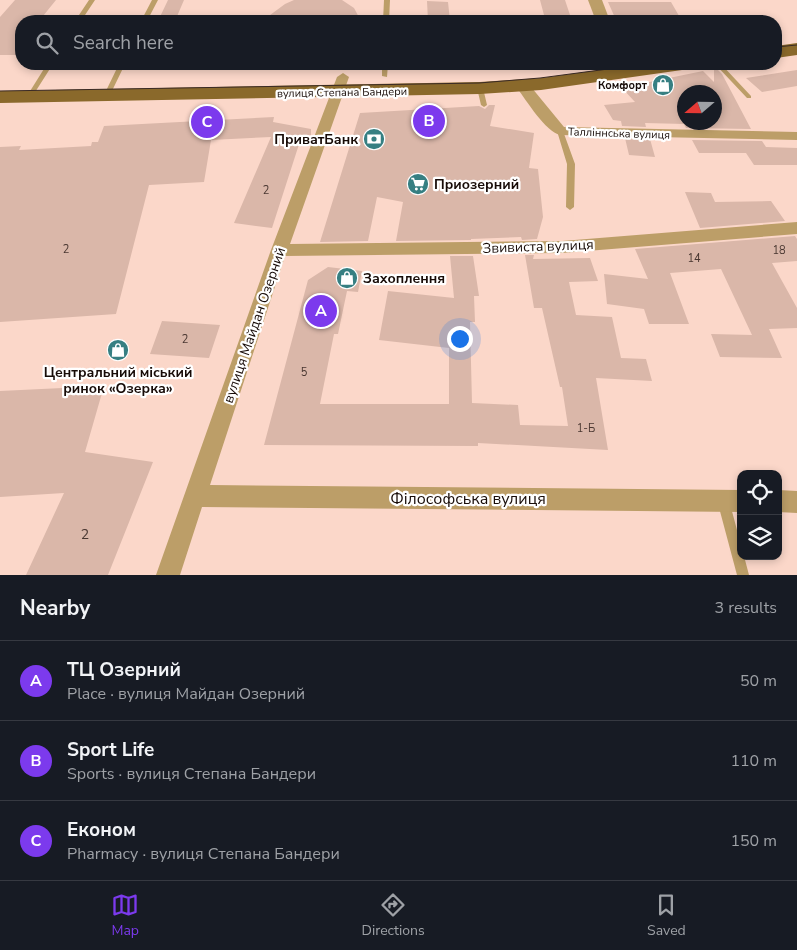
<!DOCTYPE html>
<html lang="en">
<head>
<meta charset="utf-8">
<style>
  :root { --surface:#171b24; --page:#20242c; --text:#f1f3f6; --muted:#9ea1a6; --line:#363941; --accent:#7c3aed }
  body { margin:0; font-family:"Nunito Sans",sans-serif; background:var(--page); color:var(--text) }
  .controls { position:absolute; right:15px; bottom:15px; display:grid; overflow:hidden; border-radius:10px; box-shadow:0 2px 8px #0003 }
  .controls button { width:45px; height:45px; display:grid; place-items:center; padding:0; border:0; border-bottom:1px solid var(--line); background:var(--surface); color:var(--text); font:25px sans-serif }
  .compass { position:absolute; left:677px; top:85px; width:45px; height:45px; border-radius:50%; background:var(--surface); box-shadow:0 2px 8px #0003; rotate:250deg }
  .you { position:absolute; left:459px; top:338px; width:18px; height:18px; margin:-12px; border:4px solid #fff; border-radius:50%; background:#1a73e8; box-shadow:0 0 0 8px #1a73e833 }
  .badge { display:grid; place-items:center; width:32px; height:32px; border-radius:50%; background:var(--accent); color:#fff; font-size:16px; font-weight:700 }
  .pin { position:absolute; translate:-50% -50%; border:2px solid #fff; box-shadow:0 1px 5px #0006 }
  .list { margin:0; padding:0; list-style:none }
  h2 { display:flex; justify-content:space-between; align-items:center; height:65px; margin:0; padding:0 20px; font-size:21px }
  h2 small { font-size:16px; font-weight:400; color:var(--muted) }
  .list li { display:grid; grid-template-columns:32px 1fr auto; gap:15px; align-items:center; box-sizing:border-box; height:80px; padding:0 20px; border-top:1px solid var(--line) }
  .list b { display:block; font-size:19px; white-space:nowrap }
  .list p { margin:0; font-size:16px; white-space:nowrap; color:var(--muted) }
  .list em { font-size:16px; font-style:normal; color:var(--muted) }
  .icon { flex:none; width:28px; height:28px; fill:none; stroke:currentColor; stroke-width:2; stroke-linecap:round; stroke-linejoin:round }
  .map { position:relative; flex:none; width:797px; height:575px; overflow:hidden }
  .search { position:absolute; background:var(--surface); box-shadow:0 2px 8px #0003; left:15px; right:15px; top:15px; height:55px; display:flex; align-items:center; gap:12px; box-sizing:border-box; padding:0 18px; border-radius:20px; color:var(--muted); font-size:19px }
  .sheet { height:305px; background:var(--surface) }
  nav { display:flex; justify-content:space-around; align-items:center; box-sizing:border-box; height:70px; border-top:1px solid var(--line); background:var(--surface); font-size:14px; color:var(--muted) }
  nav a { display:grid; justify-items:center; gap:2px }
  nav .on { color:var(--accent) }
  .map>svg:first-child { display:block }
</style>
</head>
<body>
<div class="map">
<svg width="797" height="575" viewBox="0 0 797 575">
  <rect width="100%" height="100%" fill="#fbd7c9"/>
  <path fill="#dab7a9" fill-rule="evenodd" d="M15 0H56L39 21H21V55H0V17Z
    M168 0H184L175 21H158Z
    M294 0H342L354 8 361 21H262L285 4Z
    M540 0H565L570 15H544Z
    M427 1 448 2 450 21H428Z
    M608 2H671L682 21 616 20Z
    M714 66 722 74 751 129 686 128 684 124 645 123 646 127 622 126 621 121 613 120 604 105 635 102 622 88 635 85 703 71 714 82ZM684 92H714V122H684Z
    M797 70V86L762 92 746 78Z
    M489 105H495L490 126 534 133 529 168 538 169 543 217 537 239 522 240 521 237 471 239V240L396 241 403 202 377 197 368 241 320 242 360 113 479 106 485 109Z
    M274 117 273 122 311 129V135H302L272 228 234 223 271 137 211 140 204 182 149 185 116 314 0 322V147L21 146 19 150 91 146 92 142H98L104 126Z
    M625 138 650 139 655 157 629 155Z
    M692 140 762 141 766 147 797 148V165H754L746 153H699Z
    M685 192 711 193 715 202 771 201 785 221 700 228Z
    M795 236 797 239V261L772 263 797 308V328L769 329 782 358 720 357 711 334 752 335 721 269 670 273 689 324H649L644 309 607 304 604 274 648 279 635 249Z
    M525 255H534L533 259 590 258 598 281 569 282 576 315 612 317 621 358 646 359 652 381 596 378 608 450 478 443V446L264 445 308 280 328 267 362 271 358 292 347 291 338 334H334L320 404H449V348L379 340 388 291 454 298 450 256H473L479 296H474L475 322H470L472 403 518 405 520 425 568 426 562 387H560L542 308H534Z
    M162 321 220 325 209 358 150 354Z
    M104 386 85 452 153 462 108 575H26L64 493 0 497V391Z"/>
  <g fill="none" stroke-linecap="round" stroke-linejoin="round">
    <path fill="#bc9e68" fill-rule="evenodd" d="M89 0H95L81 21H75Z
      M152 0H158L147 21H141Z
      M384 0H390L389 21H383Z
      M47 64H53L32 97H28L27 96Z
      M119 64H125L110 95 107 97 105 96 104 95Z
      M382 64H388L387 77 382 76Z
      M715 64H721L751 96V98H747Z
      M480 86 483 88 487 105 484 107 481 105 477 88Z
      M558 129H560L563 131 575 164 574 207 570 210 566 207 567 164 557 131Z
      M723 494 727 496 729 500 741 545V556H744L749 575H737L717 500 719 496Z"/>
    <path fill="#bc9e68" fill-rule="evenodd" d="M343 73 349 77 290 244 562 241 797 222V234L562 253 285 256 210 485 741 490V512L202 507 180 575H156L271 250 337 77Z
      M522 81 527 82 564 127 797 132V140L560 135C546 132 526 100 517 88L516 85 517 82Z
      M778 490 797 491V513L778 512Z"/>
    <path fill="#bc9e68" fill-rule="evenodd" d="M588 0H602L610 21H596Z"/>
    <path fill="#8a692b" fill-rule="evenodd" d="M797 43V55L776 58V46Z
      M643 64H692L689 68 682 70 541 90 480 94 0 103V91L480 82 541 78Z"/>
    <path stroke="#3a2a25" stroke-width="1" d="M776 47 797 45
      M0 91 479 83 540 78 646 64"/>
  </g>
  <defs>
    <g id="shop-disc" transform="scale(1.125)"><circle r="9.5" fill="#367f82" stroke="#fff"/><path d="M-5-2.5h2.3a2.7 3.5 0 0 1 5.4 0H5L5.5 6h-11ZM-1.5-2.5h3a1.5 2.3 0 0 0-3 0Z" fill="#fff"/></g>
    <g id="bank-disc" transform="scale(1.125)"><circle r="9.5" fill="#367f82" stroke="#fff"/><path d="M-6-4H6V4H-6ZM0-2.3a2.3 2.3 0 1 0 0 4.6a2.3 2.3 0 1 0 0-4.6Z" fill="#fff"/></g>
    <g id="supermarket-disc" transform="scale(1.125)"><circle r="9.5" fill="#367f82" stroke="#fff"/><path d="M-6-5.5h2.5l.6 2H6L4.5 2H-2.5L-4.4-4H-6ZM-1.5 3.2a1.3 1.3 0 1 0 .1 0ZM3 3.2a1.3 1.3 0 1 0 .1 0Z" fill="#fff"/></g>
  </defs>
  <g fill-rule="evenodd">
    <use href="#shop-disc" x="663" y="85"/>
    <use href="#bank-disc" x="374" y="139"/>
    <use href="#supermarket-disc" x="418" y="184"/>
    <use href="#shop-disc" x="347" y="278"/>
    <use href="#shop-disc" x="118" y="350"/>
  </g>
  <g text-anchor="middle" stroke-width="4.5" stroke-linejoin="round" paint-order="stroke">
    <g font-size="11" font-weight="bold" fill="#170b07" stroke="#fff" text-anchor="end">
      <text x="647" y="89">Комфорт</text>
    </g>
    <g font-size="11" fill="#170b07" stroke="#fff">
      <text transform="translate(342 92) rotate(-1)" y="4">вулиця Степана Бандери</text>
      <text transform="translate(619 133) rotate(2)" y="4">Талліннська вулиця</text>
    </g>
    <g font-size="11" fill="#483630">
      <text x="266" y="194">2</text>
      <text x="66" y="253">2</text>
      <text x="779" y="254">18</text>
      <text x="694" y="262">14</text>
      <text x="185" y="343">2</text>
      <text x="304" y="376">5</text>
      <text x="586" y="432">1-Б</text>
    </g>
    <g font-size="14" font-weight="bold" fill="#170b07" stroke="#fff" text-anchor="start">
      <text x="358" y="144" text-anchor="end">ПриватБанк</text>
      <text x="434" y="189">Приозерний</text>
      <text x="363" y="283">Захоплення</text>
      <text x="118" y="377" text-anchor="middle">Центральний міський<tspan x="118" dy="16">ринок «Озерка»</tspan></text>
    </g>
    <g font-size="14" fill="#170b07" stroke="#fff">
      <text transform="translate(538 246) rotate(-2)" y="5">Звивиста вулиця</text>
      <text transform="translate(254 325) rotate(-71)" y="5">вулиця Майдан Озерний</text>
    </g>
    <g font-size="14" fill="#483630">
      <text x="85" y="539">2</text>
    </g>
    <g font-size="16" fill="#170b07" stroke="#fff">
      <text x="468" y="504">Філософська вулиця</text>
    </g>
  </g>
</svg>
<div class="controls">
<button><svg class="icon" aria-label="locate" viewBox="0 0 24 24"><circle cx="12" cy="12" r="6"/><path d="M12 2v4M12 18v4M2 12h4M18 12h4"/></svg></button>
<button><svg class="icon" aria-label="layers" viewBox="0 0 24 24"><path d="M12 4l9 5-9 5-9-5zM3 14l9 5 9-5"/></svg></button>
</div>
<svg class="compass" viewBox="-18 -18 36 36"><path d="M0-13l5 13h-10z" fill="#e53935"/><path d="M0 13l5-13h-10z" fill="#9ea1a6"/></svg>
<div class="you"></div>
<div class="pin badge" style="left:321px;top:311px">A</div>
<div class="pin badge" style="left:429px;top:121px">B</div>
<div class="pin badge" style="left:207px;top:122px">C</div>
<div class="search"><svg class="icon" aria-label="search" viewBox="0 0 24 24"><circle cx="10" cy="10" r="6"/><path d="M15 15l6 6"/></svg>Search here</div>
</div>
<section class="sheet">
<h2>Nearby<small>3 results</small></h2>
<ul class="list">
<li><span class="badge">A</span><div><b>ТЦ Озерний</b><p>Place · вулиця Майдан Озерний</p></div><em>50 m</em></li>
<li><span class="badge">B</span><div><b>Sport Life</b><p>Sports · вулиця Степана Бандери</p></div><em>110 m</em></li>
<li><span class="badge">C</span><div><b>Економ</b><p>Pharmacy · вулиця Степана Бандери</p></div><em>150 m</em></li>
</ul>
</section>
<nav>
<a class="on"><svg class="icon" aria-label="map" viewBox="0 0 24 24"><path d="M3 6l6-2 6 2 6-2v14l-6 2-6-2-6 2zM9 4v14M15 6v14"/></svg>Map</a>
<a><svg class="icon" aria-label="directions" viewBox="0 0 24 24"><path d="M12 3l9 9-9 9-9-9zM9 14v-3h6M13 9l2 2-2 2"/></svg>Directions</a>
<a><svg class="icon" aria-label="saved" viewBox="0 0 24 24"><path d="M7 4h10v16l-5-4-5 4z"/></svg>Saved</a>
</nav>
</body>
</html>
